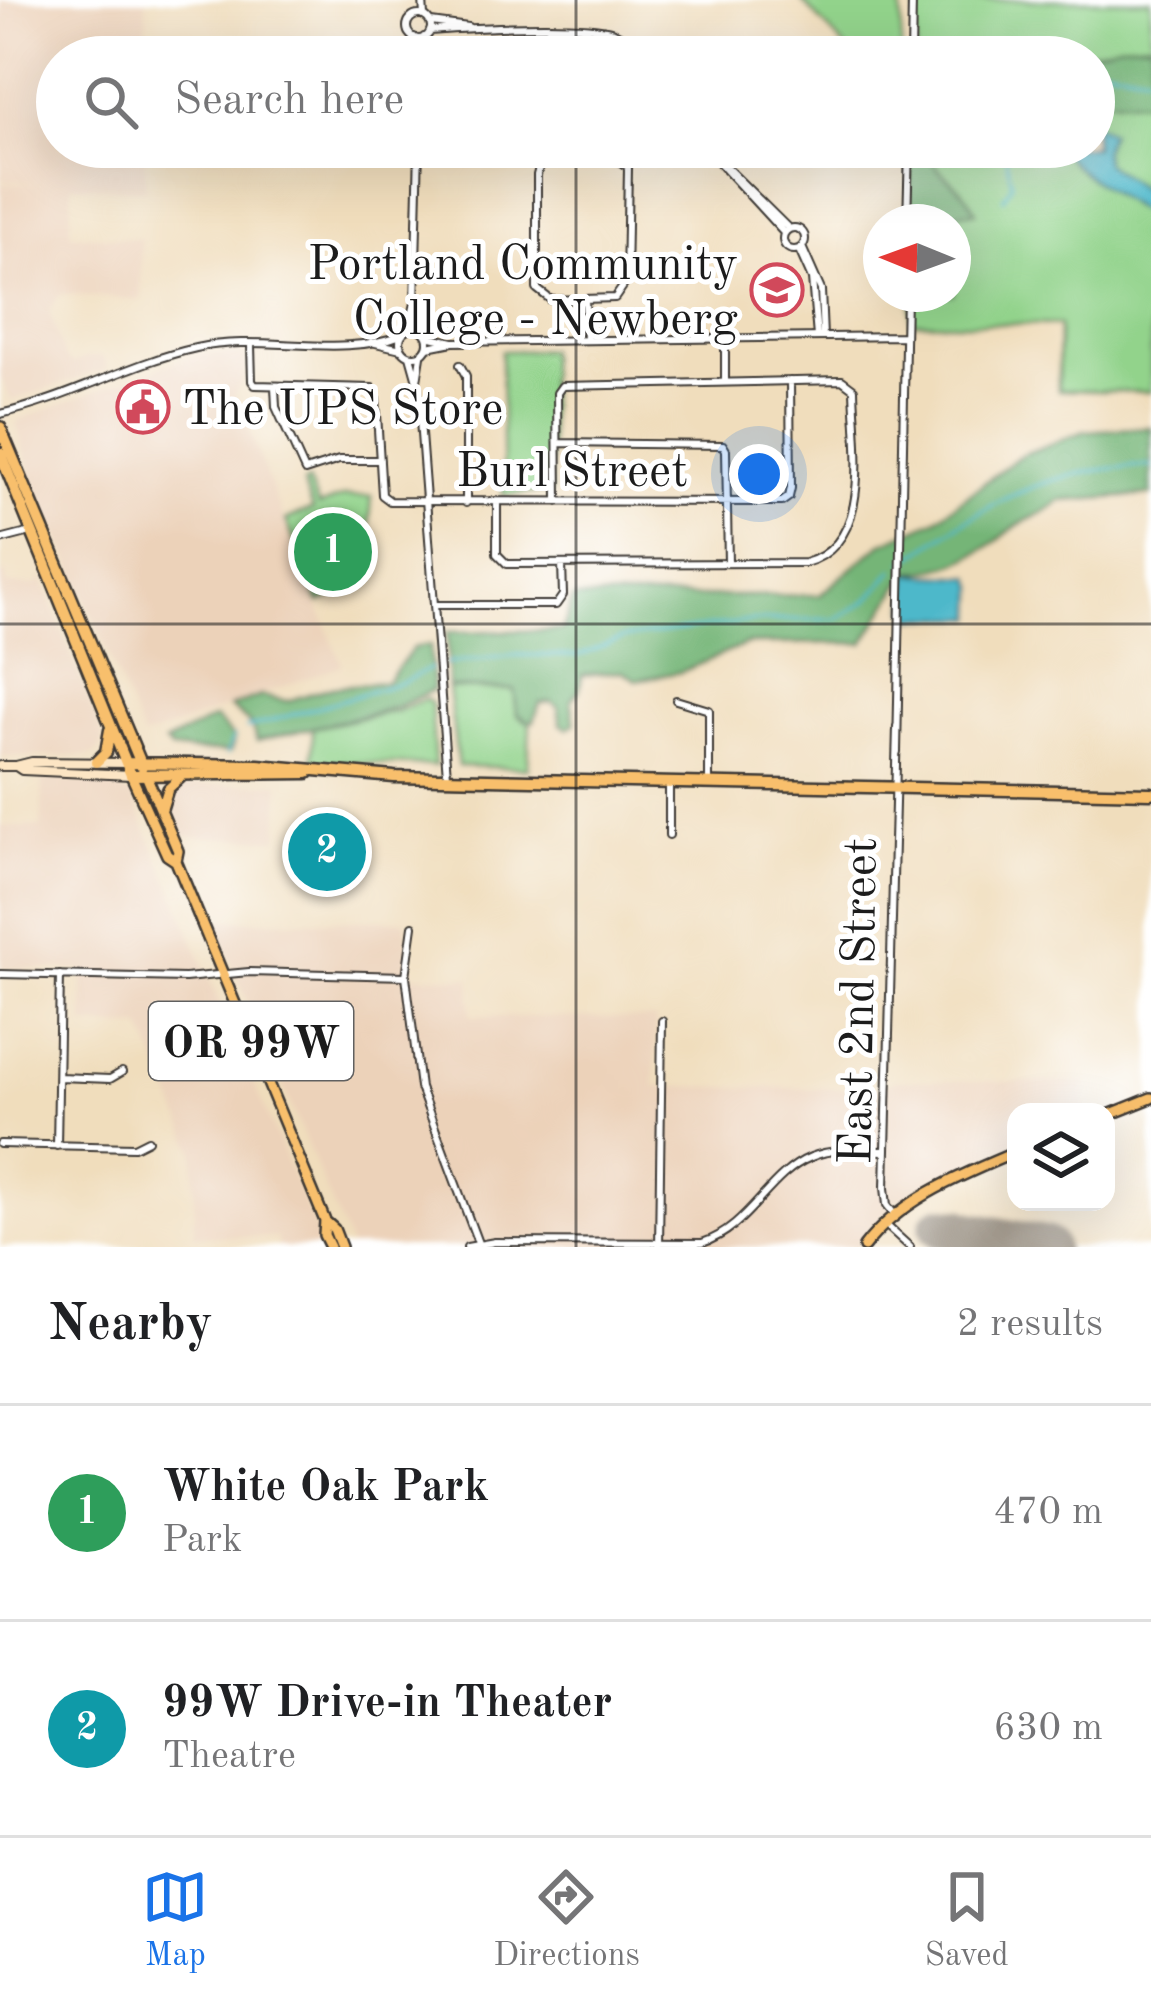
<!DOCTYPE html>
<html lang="en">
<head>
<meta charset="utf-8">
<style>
  :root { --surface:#fff; --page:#f6f6f6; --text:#202124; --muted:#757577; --line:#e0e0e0; --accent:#1a73e8 }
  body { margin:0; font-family:"Old Standard TT",serif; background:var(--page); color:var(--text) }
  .controls { position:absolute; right:36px; bottom:36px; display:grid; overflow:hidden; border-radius:24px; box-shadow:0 12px 48px #0002 }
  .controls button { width:108px; height:108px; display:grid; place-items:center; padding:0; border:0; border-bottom:3px solid var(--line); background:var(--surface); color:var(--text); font:60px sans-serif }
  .compass { position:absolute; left:863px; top:204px; width:108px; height:108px; border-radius:50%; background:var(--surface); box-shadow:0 12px 48px #0002; rotate:271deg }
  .you { position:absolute; left:759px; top:474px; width:42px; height:42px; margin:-30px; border:9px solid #fff; border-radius:50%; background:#1a73e8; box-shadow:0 0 0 18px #1a73e833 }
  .badge { display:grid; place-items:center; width:78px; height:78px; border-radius:50%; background:var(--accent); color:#fff; font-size:39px; font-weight:700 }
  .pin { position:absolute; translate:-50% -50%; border:6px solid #fff; box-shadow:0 3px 12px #0006 }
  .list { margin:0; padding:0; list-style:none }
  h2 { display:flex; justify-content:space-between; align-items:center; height:156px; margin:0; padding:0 48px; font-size:51px }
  h2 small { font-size:39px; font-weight:400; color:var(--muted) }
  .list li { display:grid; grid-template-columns:78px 1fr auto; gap:36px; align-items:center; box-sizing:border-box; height:216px; padding:0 48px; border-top:3px solid var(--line) }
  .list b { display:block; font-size:45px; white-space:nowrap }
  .list p { margin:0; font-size:39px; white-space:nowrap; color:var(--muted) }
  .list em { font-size:39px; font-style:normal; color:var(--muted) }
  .icon { flex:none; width:66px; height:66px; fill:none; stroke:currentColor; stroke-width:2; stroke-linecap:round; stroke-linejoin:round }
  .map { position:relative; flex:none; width:1151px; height:1247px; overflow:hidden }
  .search { position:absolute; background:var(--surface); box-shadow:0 12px 48px #0002; left:36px; right:36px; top:36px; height:132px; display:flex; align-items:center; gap:30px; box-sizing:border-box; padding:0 42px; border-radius:66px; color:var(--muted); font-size:45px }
  .sheet { height:588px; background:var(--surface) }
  nav { display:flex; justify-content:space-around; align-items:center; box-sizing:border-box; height:168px; border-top:3px solid var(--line); background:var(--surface); font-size:33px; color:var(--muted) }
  nav a { display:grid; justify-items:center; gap:6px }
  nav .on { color:var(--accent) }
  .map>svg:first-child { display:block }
</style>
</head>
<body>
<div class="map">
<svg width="1151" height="1247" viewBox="0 0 1151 1247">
  <rect width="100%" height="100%" fill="#fff"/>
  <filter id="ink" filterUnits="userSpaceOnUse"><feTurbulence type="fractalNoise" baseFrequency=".00833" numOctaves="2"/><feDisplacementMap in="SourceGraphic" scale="24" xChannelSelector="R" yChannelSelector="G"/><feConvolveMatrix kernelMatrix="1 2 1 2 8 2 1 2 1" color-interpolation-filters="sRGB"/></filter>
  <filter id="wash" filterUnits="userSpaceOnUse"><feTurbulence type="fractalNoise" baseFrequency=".004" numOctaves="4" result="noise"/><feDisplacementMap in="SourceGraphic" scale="48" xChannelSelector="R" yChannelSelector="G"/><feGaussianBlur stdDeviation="2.7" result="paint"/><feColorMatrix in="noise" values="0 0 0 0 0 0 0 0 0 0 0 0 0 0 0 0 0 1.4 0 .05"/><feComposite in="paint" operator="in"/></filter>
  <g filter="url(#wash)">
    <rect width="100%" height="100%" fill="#f0ddbc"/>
    <path fill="#ecd2b9" d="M0 0H146V57H57V147H145V189L72 185 70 234 141 239V300L60 294 49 311 65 357 72 364 90 356 103 357 107 369 11 401 0 376V183L52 184 0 180Z
      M242 354 246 359 244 378 234 394 342 665 143 738 66 552 46 517 16 425 18 420 167 365 200 355Z
      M0 574H6L7 585H36L41 576 103 738 101 748 91 756 0 757Z
      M43 777 121 785 122 791 132 795 323 1247H278L277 1238 194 1235V1150L143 1028 84 1025 82 970 0 968V826L41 827Z
      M280 783 278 839 182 836 171 810 174 792 188 786Z
      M405 920 411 975 471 978V1016L656 1019 655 1086 877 1089 895 1080 1086 1083 1085 1112H1016V1143L898 1199 855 1247H350L214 921Z"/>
    <path fill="#92d38b" stroke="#577854" stroke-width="3" d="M801 0H902L901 57H854Z
      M917 0H1151V392L1058 390 1059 325 911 322V294H953V222H913L914 147H1094V57H916Z
      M548 350 551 492 503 495 501 351Z
      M308 481 319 506 343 497 372 496 365 583 319 602 286 520 313 509 303 484Z
      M448 688 515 690 517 715 530 723 528 768 458 766Z
      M426 699 431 703 435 766 312 761 313 728 397 711Z"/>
    <path fill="#75b577" stroke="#48684a" stroke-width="3" d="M1151 42V102L1094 98V57H1071L1119 44Z
      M911 147H927C940 185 961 178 976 212L945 213 910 222Z
      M1151 427V495L1060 501C1044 516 1025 518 1011 530 984 553 945 573 908 572L864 643 747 644 681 672 636 680 623 671 582 675 579 690 571 700 575 724 567 728 561 724 558 707 552 702 540 703 534 721 530 722 517 714 514 690 448 687 447 632 563 630 573 598 820 595 881 544 935 520 1021 455 1085 431Z
      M430 645 433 690 394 708 257 741 251 725 230 707 261 696 287 701 332 687 386 682 413 648Z
      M215 718 234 738 231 752 172 750 165 743Z"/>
    <path fill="#4db8ca" stroke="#346a73" stroke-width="3" d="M1094 124 1110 132 1103 151 1105 163 1151 195V219C1127 200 1072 173 1060 147H1094Z
      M908 574 972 577 976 586 975 618H912L907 612Z"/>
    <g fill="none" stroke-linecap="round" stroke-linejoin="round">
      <path stroke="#4db8ca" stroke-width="3" d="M1094 65 1151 75
        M1003 199 1012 183 1003 147
        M905 562C987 503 1048 467 1151 466
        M444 664 516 655 579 656 624 638 752 621 836 619 868 600 894 570
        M247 728 403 682 431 668
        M227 754 234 736"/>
      <path stroke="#867c6c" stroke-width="16" d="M940 1227 939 1216H962L969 1233"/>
      <path stroke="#867c6c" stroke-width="42" d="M940 1227 1046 1247"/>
    </g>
  </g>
  <g filter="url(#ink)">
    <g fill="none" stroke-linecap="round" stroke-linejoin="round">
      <g stroke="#3c3934" stroke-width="10">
        <path id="minor" d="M555 155 613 157 628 167 626 282 615 298 551 300 537 289V175L540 164Z
          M576 300 577 340
          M585 301 587 340
          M251 345 252 381 255 385 372 388 376 397 382 495 390 501 782 502 789 497 791 488 790 381
          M460 365 466 376V503
          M725 381V338
          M275 387 276 407 305 471 339 460H380
          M559 443 723 445 726 450 728 563
          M497 503V554L507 564 805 563C875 544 855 443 854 389L842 380 562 386 557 393 558 502
          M0 540 31 532
          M435 605H556L563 595 562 564
          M676 700 709 710V783
          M669 835V785
          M413 926 406 976 420 1088 478 1243
          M0 974 185 978 249 972 406 976
          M59 1077 110 1079 122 1072
          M0 1144 134 1147 148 1140
          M57 1146 60 975
          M889 1228 910 1247
          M659 1247 662 1021"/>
      </g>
      <g stroke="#3c3934" stroke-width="10">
        <path id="tertiary" d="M423 0 424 16
          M407 27a12 12 0 1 1 24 0a12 12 0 1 1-24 0Z
          M431 22 468 27
          M430 31C466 28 582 21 614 32 626 37 635 46 643 57
          M414 37 416 57
          M422 57 424 37
          M911 57 912 0
          M705 147 784 233
          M720 161 789 229
          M907 222 909 147
          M783 239a11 11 0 1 1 22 0a11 11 0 1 1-22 0Z
          M802 247 821 290 823 337
          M799 250 812 279 817 337
          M415 303 419 328
          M400 342a14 14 0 1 1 28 0a14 14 0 1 1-28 0Z
          M409 329 415 303 419 147
          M427 336 453 342 905 336
          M371 342 401 349
          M428 347 453 342
          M410 356 417 381 447 776
          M417 381 421 356
          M0 414C68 399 129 363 196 348 260 333 341 359 401 335
          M897 752 906 294
          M895 1215 887 1205 885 1188 897 726
          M467 1247 495 1242 702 1243C750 1228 767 1175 811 1157 835 1147 861 1151 885 1151"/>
      </g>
      <g stroke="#3c3934" stroke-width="12">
        <path id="secondary" d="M0 766H16L22 770 131 775
          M16 766 32 762 126 763"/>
      </g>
      <g stroke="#3c3934" stroke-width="14">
        <path id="primary" d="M131 775 167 855 176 861 325 1221 334 1229 341 1247
          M146 775 178 851 176 861
          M161 812 168 789 181 777
          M1106 1116 1151 1098
          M325 1221 324 1235 330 1247
          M864 1247C900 1199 962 1175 1016 1152"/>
      </g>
      <g stroke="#3c3934" stroke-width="15">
        <path id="trunk" d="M0 427 142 766
          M0 453 131 775 308 773
          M96 762 106 752 110 730
          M126 763 258 765 394 777 1151 793"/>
      </g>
      <use href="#minor" stroke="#fff" stroke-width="6"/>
      <use href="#tertiary" stroke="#fff" stroke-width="6"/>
      <use href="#secondary" stroke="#fce5c4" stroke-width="8"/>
      <use href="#primary" stroke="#f8bf6c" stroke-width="9"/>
      <use href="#trunk" stroke="#f8bf6c" stroke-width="10"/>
    </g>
  </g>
  <path fill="none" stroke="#1c1c1c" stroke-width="3" stroke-opacity="0.55" d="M576 0V57M576 147V1247M0 624H1151"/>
  <defs>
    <g id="university-ring" transform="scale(2.7)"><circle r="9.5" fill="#fff" stroke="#d1495b" stroke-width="1.5"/><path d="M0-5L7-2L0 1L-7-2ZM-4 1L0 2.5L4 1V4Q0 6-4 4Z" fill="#d1495b"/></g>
    <g id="civic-ring" transform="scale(2.7)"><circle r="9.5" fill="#fff" stroke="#d1495b" stroke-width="1.5"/><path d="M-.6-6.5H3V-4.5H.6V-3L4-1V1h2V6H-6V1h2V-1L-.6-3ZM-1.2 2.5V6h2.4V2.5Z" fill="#d1495b"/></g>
  </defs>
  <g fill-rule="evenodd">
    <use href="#university-ring" x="777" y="290"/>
    <use href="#civic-ring" x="143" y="407"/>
  </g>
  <g text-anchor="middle" stroke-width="10" stroke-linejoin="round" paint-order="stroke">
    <rect fill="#fff" stroke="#606060" stroke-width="3" x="149" y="1002" width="204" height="78" rx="9"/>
    <g font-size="45" font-weight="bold" fill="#1c1c1c">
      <text x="251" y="1057">OR 99W</text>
    </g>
    <g font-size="48" fill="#1c1c1c" stroke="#fff" text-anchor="end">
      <text x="738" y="279">Portland Community<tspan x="738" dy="55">College - Newberg</tspan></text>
      <text x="182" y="424" text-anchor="start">The UPS Store</text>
    </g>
    <g font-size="48" fill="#1c1c1c" stroke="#fff">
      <text x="572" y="486">Burl Street</text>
      <text transform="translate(856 1001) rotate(-89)" y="17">East 2nd Street</text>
    </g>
  </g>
</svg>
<div class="controls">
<button><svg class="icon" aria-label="layers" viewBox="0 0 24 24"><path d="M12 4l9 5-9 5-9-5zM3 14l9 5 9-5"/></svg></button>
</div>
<svg class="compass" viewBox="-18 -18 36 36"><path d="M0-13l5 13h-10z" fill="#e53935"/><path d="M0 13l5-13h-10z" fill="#757577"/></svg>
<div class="you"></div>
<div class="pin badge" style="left:333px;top:552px;background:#2e9e5b">1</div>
<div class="pin badge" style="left:327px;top:852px;background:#0f9aa8">2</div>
<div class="search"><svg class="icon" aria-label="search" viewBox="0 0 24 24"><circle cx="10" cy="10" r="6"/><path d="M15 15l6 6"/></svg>Search here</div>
</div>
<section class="sheet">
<h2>Nearby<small>2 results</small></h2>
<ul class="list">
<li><span class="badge" style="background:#2e9e5b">1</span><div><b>White Oak Park</b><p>Park</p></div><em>470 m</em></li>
<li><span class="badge" style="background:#0f9aa8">2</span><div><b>99W Drive-in Theater</b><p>Theatre</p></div><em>630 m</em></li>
</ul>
</section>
<nav>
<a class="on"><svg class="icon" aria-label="map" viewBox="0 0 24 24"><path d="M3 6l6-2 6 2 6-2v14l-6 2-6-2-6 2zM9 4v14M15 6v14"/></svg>Map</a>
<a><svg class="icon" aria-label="directions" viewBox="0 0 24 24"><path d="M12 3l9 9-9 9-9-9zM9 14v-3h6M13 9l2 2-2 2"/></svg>Directions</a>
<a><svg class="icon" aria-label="saved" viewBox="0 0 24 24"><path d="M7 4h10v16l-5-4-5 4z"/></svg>Saved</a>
</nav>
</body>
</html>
